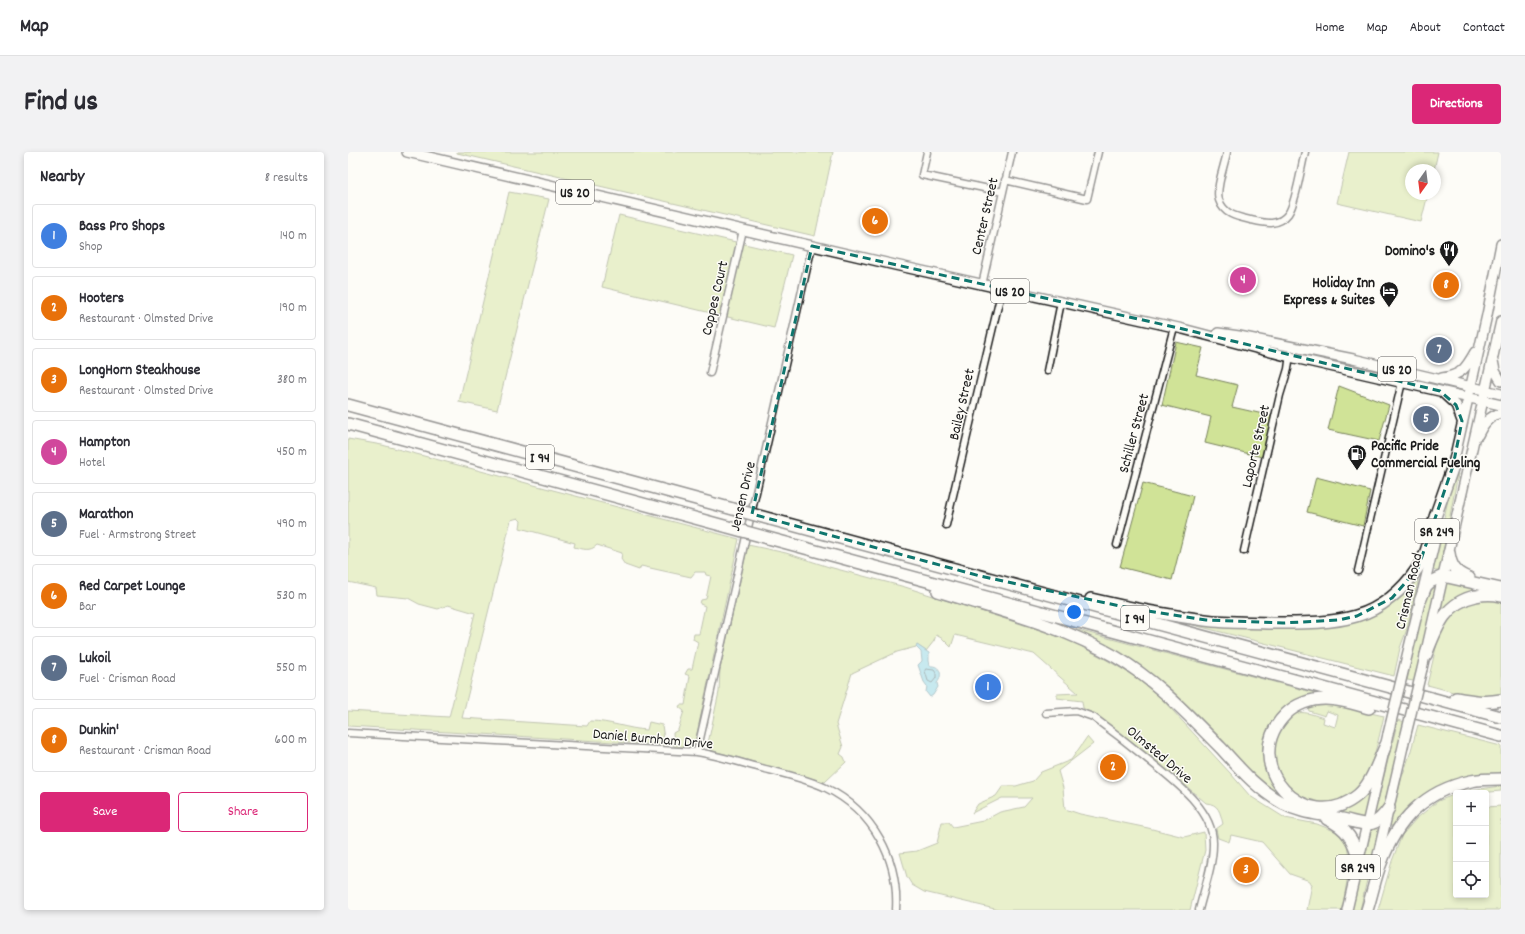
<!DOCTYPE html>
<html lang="en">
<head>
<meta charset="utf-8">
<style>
  :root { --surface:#fff; --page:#f2f2f3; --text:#2b2b33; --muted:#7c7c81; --line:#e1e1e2; --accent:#db2777 }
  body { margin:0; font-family:Dekko,sans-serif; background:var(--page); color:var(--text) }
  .controls { position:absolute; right:12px; bottom:12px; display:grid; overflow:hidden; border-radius:4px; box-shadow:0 2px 6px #0003 }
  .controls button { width:36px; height:36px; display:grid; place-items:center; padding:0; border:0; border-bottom:1px solid var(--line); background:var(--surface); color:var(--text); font:20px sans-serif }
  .compass { position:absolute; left:1057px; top:12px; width:36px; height:36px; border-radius:50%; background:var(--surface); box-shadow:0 2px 6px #0003; rotate:194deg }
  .you { position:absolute; left:726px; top:460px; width:14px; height:14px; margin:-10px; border:3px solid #fff; border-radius:50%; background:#1a73e8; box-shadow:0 0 0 6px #1a73e833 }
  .badge { display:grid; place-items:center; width:26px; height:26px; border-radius:50%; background:var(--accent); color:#fff; font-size:13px; font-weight:700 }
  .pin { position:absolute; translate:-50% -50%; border:2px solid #fff; box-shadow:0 1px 4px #0006 }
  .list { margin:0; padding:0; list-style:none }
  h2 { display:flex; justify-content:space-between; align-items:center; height:52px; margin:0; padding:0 16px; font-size:17px }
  h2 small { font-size:13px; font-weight:400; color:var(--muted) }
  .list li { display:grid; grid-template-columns:26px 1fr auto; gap:12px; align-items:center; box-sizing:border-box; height:64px; margin:0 8px 8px; padding:0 8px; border:1px solid var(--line); border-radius:4px }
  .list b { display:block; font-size:15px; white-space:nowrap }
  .list p { margin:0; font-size:13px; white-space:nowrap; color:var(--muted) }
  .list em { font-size:13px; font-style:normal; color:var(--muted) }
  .actions { display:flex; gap:8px; padding:12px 16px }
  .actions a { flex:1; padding:9px 0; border:1px solid var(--accent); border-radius:4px; text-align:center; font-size:14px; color:var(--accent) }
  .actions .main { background:var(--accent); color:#fff }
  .icon { flex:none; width:22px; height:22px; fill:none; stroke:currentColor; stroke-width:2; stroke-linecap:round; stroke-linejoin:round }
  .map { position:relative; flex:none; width:1153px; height:758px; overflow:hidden; border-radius:4px }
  header { display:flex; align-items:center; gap:24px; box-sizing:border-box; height:56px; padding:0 20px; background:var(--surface); border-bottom:1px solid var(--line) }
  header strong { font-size:19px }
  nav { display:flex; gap:22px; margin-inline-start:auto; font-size:14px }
  .intro { display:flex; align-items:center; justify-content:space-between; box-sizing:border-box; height:96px; padding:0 24px }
  h1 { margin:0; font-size:28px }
  .button { padding:10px 18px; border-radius:4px; background:var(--accent); color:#fff; font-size:14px; font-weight:700 }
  main { display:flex; gap:24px; padding:0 24px }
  aside { flex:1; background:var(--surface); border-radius:4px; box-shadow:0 2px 6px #0003 }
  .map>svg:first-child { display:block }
</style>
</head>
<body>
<header>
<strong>Map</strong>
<nav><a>Home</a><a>Map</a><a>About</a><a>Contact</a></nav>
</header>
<div class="intro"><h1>Find us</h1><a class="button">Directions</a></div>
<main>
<aside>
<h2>Nearby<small>8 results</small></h2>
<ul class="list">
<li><span class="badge" style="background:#3f7fe0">1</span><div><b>Bass Pro Shops</b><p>Shop</p></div><em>140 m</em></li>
<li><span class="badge" style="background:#e8710a">2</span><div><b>Hooters</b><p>Restaurant · Olmsted Drive</p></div><em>190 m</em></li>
<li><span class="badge" style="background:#e8710a">3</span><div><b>LongHorn Steakhouse</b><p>Restaurant · Olmsted Drive</p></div><em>380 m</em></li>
<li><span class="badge" style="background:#d1479c">4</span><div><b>Hampton</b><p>Hotel</p></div><em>450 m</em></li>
<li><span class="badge" style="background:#5c6f8a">5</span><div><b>Marathon</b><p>Fuel · Armstrong Street</p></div><em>490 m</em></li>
<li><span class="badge" style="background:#e8710a">6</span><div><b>Red Carpet Lounge</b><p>Bar</p></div><em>530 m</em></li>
<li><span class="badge" style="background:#5c6f8a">7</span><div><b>Lukoil</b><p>Fuel · Crisman Road</p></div><em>550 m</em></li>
<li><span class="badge" style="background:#e8710a">8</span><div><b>Dunkin'</b><p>Restaurant · Crisman Road</p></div><em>600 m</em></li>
</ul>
<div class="actions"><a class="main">Save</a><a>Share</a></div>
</aside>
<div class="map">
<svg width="1153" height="758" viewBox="0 0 1153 758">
  <rect width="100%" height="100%" fill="#fdfcf7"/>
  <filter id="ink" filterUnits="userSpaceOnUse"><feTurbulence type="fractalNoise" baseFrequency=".025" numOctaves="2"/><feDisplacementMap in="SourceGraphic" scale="8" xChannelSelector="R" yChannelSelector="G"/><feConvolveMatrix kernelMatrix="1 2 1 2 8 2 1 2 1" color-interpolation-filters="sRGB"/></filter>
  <g filter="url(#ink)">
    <path fill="#d0e397" stroke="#76805a" d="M109 0H485L467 84 109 1Z
      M1001 0H1090L1086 18H1063V42H1080L1073 70 989 51Z
      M161 40 201 47 149 258 111 250Z
      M271 63 444 103 426 176 254 135Z
      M828 190 855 196 848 223 890 233 884 255 924 264 914 305 857 291 863 265 814 253Z
      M991 234 1041 253 1031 289 980 278Z
      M0 287 34 293 391 387 346 595 326 594 325 581 330 578 336 559 331 555 332 553H337L342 524 337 522 340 517H344L350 490 345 487 346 482H351L357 454 352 452 353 448 358 447 363 424 358 423 357 420H347L343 425 293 414 291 418 277 413 273 407 274 401 249 393C242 400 235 397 226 395L227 391 172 376 173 369 170 366 163 368 114 566 239 574 242 569C262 569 280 577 299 578L301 570 314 573C315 580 316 585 316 593L0 574V559L101 565 127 461 100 453 90 457 71 452 60 446 29 443 28 436 0 430Z
      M1106 321 1110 322 1092 416 1091 419H1087L1085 417V415Z
      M968 325 1022 339 1015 374 959 360Z
      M795 331 845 344 824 428 772 415Z
      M400 393 438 401 481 415 557 435 673 472 721 488 757 507 786 524 813 546 883 622 902 644 937 666 969 672 989 680 999 692 1002 712 994 758H959L964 732 959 728 942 722 914 690 883 683 881 690 870 686 868 677 875 672C872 660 871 652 858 651 818 617 780 583 735 556L734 549 709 546V542L730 541 686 502 607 483 603 495 595 487 588 483 586 489 578 499 569 493 568 495 549 500 504 521 488 572 495 595 492 602 496 605 498 610 477 630 366 599 359 596 371 540 372 517Z
      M1067 426H1070V430L1059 477 1052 496 1046 524 814 465 999 470Z
      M1097 430 1141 438 1092 464Z
      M1085 436H1087L1088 439 1066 529 1059 528C1065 505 1072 452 1085 436Z
      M1139 446 1153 449V543C1130 550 1101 538 1079 533L1092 479 1111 454Z
      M720 476H722L975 543 952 548 918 599 942 650 922 638 910 628 844 561Z
      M977 551 1036 564C1027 602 1017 662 964 649 952 646 938 637 932 626 930 621 925 605 925 600 926 587 935 564 950 561 958 559 968 564 976 566L975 571 987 575 990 563 979 559 977 564 961 559 960 557 961 555Z
      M1050 568 1057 570 1037 649 1033 658 1028 661 1027 660Z
      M1070 573 1153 594V623L1130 624 1051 668 1045 674H1043L1042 672 1054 625 1062 602Z
      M739 585 745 592 710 619 715 636 717 657 732 662 800 676 836 685 856 680 857 698 842 758H651L576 740 564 733 559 725 552 701 569 699 589 691 594 670H601L605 675 635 669 652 660 676 655 684 646H654L624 661 630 652 648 644 655 634H668L685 629 693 620 723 608Z
      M1153 634V639L1131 641H1110L1115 639Z
      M1022 637 1016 669 974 657Z
      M1108 642V743H1138V655L1153 654V758H1030L1044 709 1054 683 1068 667 1090 649Z
      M1027 676 1030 678V681L1012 758H1004L1023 680 1024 677Z"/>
    <path fill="#86d3e5" stroke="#5c8a95" d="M569 493 581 501V509L582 514C593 513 595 524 589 531L590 535 585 543 582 545 578 540 579 534 576 530 570 513 574 509 573 500 568 495Z"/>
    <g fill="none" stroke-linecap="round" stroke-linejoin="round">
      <path stroke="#46656c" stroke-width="1" d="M578 517 586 518 588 521V526L584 531 580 529 577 519Z"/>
      <g stroke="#1c1c1c" stroke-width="9">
        <path id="minor" d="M579 0 574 23 655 40
          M879 0C877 12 867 37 871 48 876 63 890 65 903 68 916 71 930 75 940 62 948 51 953 15 957 0
          M657 28 739 47 750 0
          M634 133 664 0
          M699 219 713 150
          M362 221 395 78
          M598 373 654 137
          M769 393 826 175
          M896 399 932 243 940 217 942 202
          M1010 419 1054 230
          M698 561 728 559 745 565C763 578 781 592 798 606 823 627 866 656 865 692 865 714 856 737 851 758
          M0 581 349 600C372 604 394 611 417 617 437 622 459 627 478 636 525 659 551 707 548 758
          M349 600 464 94"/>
      </g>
      <g stroke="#1c1c1c" stroke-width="12">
        <path id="primary" d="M59 0 547 113 835 177 942 205 1153 253
          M870 181 891 184 1005 207 1153 242
          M1145 209 1147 219 1153 229
          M1094 226C1114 223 1118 216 1127 200
          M1095 241 1108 253 1114 269
          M1130 283C1135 272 1141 264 1153 261
          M1103 321 1139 163 1153 92
          M1057 512 1087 388
          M1074 517 1153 169
          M1026 720 1057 586
          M999 758 1040 582"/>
      </g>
      <g stroke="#1c1c1c" stroke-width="14">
        <path id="motorway" d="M0 253 385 357
          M0 272 380 375
          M422 367 1153 565
          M420 386 1153 584
          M1101 401C1103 415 1108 421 1121 426
          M590 439C650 458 713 473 768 505 809 529 840 563 873 596 892 617 911 639 936 652 954 662 974 662 994 667 1018 672 1025 679 1041 656
          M743 447C781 456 819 463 857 468 879 471 901 470 924 471 951 471 981 472 1008 464 1033 457 1055 438 1069 417 1080 402 1082 383 1087 365 1093 348 1099 331 1105 314
          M1072 449 1078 434 1082 430 1095 424 1153 437
          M1078 503C1088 477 1097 450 1128 444 1137 442 1145 442 1153 444
          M1108 546C1124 549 1137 551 1153 548
          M1021 556C1007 552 992 547 977 547 963 547 948 552 938 562 888 612 958 687 1010 643 1024 631 1030 609 1038 593
          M979 667C999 676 1007 689 1011 711
          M1019 758C1024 743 1027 726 1033 711 1049 668 1076 639 1123 629 1132 627 1143 627 1153 627"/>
      </g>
      <use href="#minor" stroke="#fdfcf7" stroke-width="6"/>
      <use href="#primary" stroke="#fdfcf7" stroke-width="9"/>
      <use href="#motorway" stroke="#fdfcf7" stroke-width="11"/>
      <g stroke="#1c1c1c" stroke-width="12" stroke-linecap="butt">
        <path id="primary-bridge" d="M1040 582 1057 512
          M1057 586 1074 517"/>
      </g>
      <g stroke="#1c1c1c" stroke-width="14" stroke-linecap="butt">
        <path id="motorway-bridge" d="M385 357 422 367
          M380 375 420 386"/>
      </g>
      <use href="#primary-bridge" stroke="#fdfcf7" stroke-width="9"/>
      <use href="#motorway-bridge" stroke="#fdfcf7" stroke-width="11"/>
    </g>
  </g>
  <path d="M0 0H1153V758H0ZM464 94 835 177 1092 239 1108 253 1114 269 1105 314 1070 416 1044 446 1009 464 991 468 935 471 858 468 781 456 632 424 404 362Z" fill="#fdfcf7" fill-opacity=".55" fill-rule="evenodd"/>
  <path fill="none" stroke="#0f766e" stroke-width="3" stroke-dasharray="8 5" stroke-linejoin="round" d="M464 94 835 177 1092 239 1108 253 1114 269 1105 314 1070 416 1044 446 1009 464 991 468 935 471 858 468 781 456 632 424 404 362Z"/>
  <defs>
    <g id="restaurant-pin" transform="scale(1)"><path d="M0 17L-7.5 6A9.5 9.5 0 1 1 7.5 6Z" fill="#1c1c1c" stroke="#fdfcf7"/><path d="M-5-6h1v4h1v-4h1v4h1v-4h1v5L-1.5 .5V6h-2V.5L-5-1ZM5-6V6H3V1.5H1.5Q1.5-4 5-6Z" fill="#fff"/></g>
    <g id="hotel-pin" transform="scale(1)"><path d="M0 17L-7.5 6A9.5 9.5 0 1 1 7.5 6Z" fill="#1c1c1c" stroke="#fdfcf7"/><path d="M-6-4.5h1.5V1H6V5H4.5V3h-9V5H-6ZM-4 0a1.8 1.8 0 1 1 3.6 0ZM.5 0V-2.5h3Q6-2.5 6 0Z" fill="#fff"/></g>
    <g id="fuel-pin" transform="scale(1)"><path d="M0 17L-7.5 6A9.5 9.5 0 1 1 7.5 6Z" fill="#1c1c1c" stroke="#fdfcf7"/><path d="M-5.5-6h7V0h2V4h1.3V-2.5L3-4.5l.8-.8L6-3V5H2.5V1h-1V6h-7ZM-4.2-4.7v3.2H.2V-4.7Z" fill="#fff"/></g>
  </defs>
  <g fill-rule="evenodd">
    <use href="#restaurant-pin" x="1101" y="98"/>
    <use href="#hotel-pin" x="1041" y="139"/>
    <use href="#fuel-pin" x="1009" y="302"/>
  </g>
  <g text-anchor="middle" stroke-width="3" stroke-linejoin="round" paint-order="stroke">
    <g fill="#fdfcf7" stroke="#605f5e" stroke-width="1">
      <rect x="208" y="28" width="38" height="24" rx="3"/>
      <rect x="643" y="127" width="38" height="24" rx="3"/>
      <rect x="1030" y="205" width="38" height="24" rx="3"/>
      <rect x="178" y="293" width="28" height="24" rx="3"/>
      <rect x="1067" y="367" width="44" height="24" rx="3"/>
      <rect x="773" y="454" width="28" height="24" rx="3"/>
      <rect x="988" y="703" width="44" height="24" rx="3"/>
    </g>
    <g font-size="14" font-weight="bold" fill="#1c1c1c">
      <text x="227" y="45">US 20</text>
      <text x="662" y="144">US 20</text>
      <text x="1049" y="222">US 20</text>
      <text x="192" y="310">I 94</text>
      <text x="1089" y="384">SR 249</text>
      <text x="787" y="471">I 94</text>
      <text x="1010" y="720">SR 249</text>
    </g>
    <g font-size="15" fill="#1c1c1c" stroke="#fdfcf7">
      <text transform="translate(636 64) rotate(-77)" y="5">Center Street</text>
      <text transform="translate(366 146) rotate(-77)" y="5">Coppes Court</text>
      <text transform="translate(613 252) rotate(-77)" y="5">Bailey Street</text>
      <text transform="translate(785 281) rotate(-75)" y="5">Schiller Street</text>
      <text transform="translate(907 294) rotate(-77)" y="5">Laporte Street</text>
      <text transform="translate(394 344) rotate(-77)" y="5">Jensen Drive</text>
      <text transform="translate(1060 439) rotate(-77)" y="5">Crisman Road</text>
      <text transform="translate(305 586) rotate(5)" y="5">Daniel Burnham Drive</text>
      <text transform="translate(812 602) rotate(40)" y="5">Olmsted Drive</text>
    </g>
    <g font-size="15" font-weight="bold" fill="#1c1c1c" stroke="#fdfcf7" text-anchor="end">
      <text x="1087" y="103">Domino's</text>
      <text x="1027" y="135">Holiday Inn<tspan x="1027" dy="17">Express &amp; Suites</tspan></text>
      <text x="1023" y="298" text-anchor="start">Pacific Pride<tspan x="1023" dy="17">Commercial Fueling</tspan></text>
    </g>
  </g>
</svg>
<div class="controls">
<button>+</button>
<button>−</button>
<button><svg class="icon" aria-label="locate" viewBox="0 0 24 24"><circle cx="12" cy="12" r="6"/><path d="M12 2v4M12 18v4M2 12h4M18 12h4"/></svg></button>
</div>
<svg class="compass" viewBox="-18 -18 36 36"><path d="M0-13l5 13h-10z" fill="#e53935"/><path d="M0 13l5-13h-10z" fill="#7c7c81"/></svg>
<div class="you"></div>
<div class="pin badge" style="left:640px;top:535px;background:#3f7fe0">1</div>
<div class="pin badge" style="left:765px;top:615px;background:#e8710a">2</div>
<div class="pin badge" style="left:898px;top:718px;background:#e8710a">3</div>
<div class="pin badge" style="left:895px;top:128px;background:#d1479c">4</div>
<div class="pin badge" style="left:1078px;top:267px;background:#5c6f8a">5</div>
<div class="pin badge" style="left:527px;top:69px;background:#e8710a">6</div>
<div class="pin badge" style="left:1091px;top:198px;background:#5c6f8a">7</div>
<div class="pin badge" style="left:1098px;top:133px;background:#e8710a">8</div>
</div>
</main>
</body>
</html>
